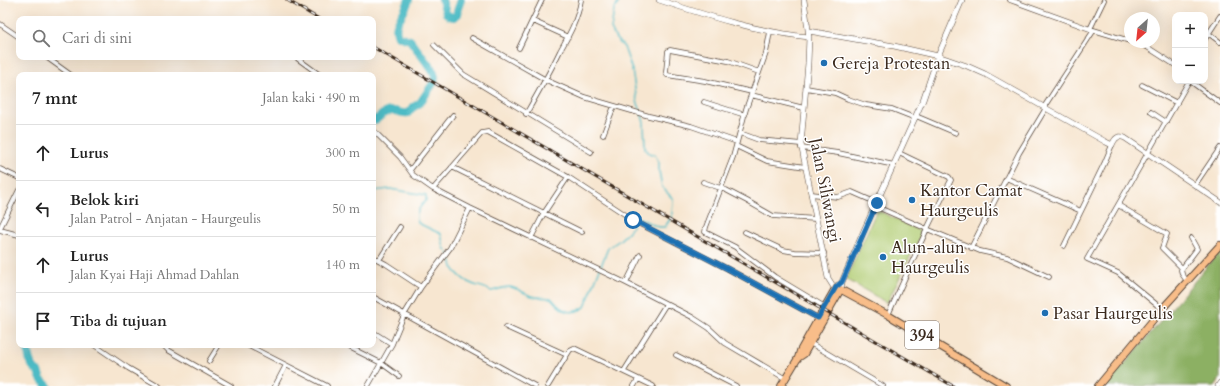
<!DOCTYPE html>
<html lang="id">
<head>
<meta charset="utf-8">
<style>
  :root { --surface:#fff; --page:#f2f2f2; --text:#222; --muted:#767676; --line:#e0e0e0 }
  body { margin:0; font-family:Cardo,serif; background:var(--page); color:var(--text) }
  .controls { position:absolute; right:12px; top:12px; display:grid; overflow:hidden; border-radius:8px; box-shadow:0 4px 16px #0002 }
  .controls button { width:36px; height:36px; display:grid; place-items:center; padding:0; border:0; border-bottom:1px solid var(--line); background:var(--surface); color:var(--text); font:20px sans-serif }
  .compass { position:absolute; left:1124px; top:12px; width:36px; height:36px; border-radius:50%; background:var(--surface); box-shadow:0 4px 16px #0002; rotate:207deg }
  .stop { position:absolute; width:12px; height:12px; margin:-9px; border:3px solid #1f6fb2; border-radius:50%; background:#fff }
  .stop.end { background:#1f6fb2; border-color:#fff; box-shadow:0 1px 4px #0008 }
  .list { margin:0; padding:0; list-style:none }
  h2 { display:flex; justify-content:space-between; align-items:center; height:52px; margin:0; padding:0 16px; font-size:17px }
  h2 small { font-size:13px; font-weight:400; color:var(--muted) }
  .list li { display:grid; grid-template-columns:26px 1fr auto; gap:12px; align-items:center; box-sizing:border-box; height:56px; padding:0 16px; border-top:1px solid var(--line) }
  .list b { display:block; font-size:15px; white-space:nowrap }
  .list p { margin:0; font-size:13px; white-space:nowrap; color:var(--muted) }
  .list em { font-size:13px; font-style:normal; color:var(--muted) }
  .icon { flex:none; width:22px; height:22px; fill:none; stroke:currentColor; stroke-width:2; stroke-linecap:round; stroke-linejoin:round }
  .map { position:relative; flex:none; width:1220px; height:386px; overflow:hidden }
  .search { position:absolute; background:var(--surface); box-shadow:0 4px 16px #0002; left:16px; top:16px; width:360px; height:44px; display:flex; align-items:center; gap:10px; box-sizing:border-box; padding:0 14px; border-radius:8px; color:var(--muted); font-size:15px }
  .panel { position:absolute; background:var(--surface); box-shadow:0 4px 16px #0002; left:16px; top:72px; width:360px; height:276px; border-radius:8px }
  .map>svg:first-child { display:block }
</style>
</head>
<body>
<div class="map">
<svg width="1220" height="386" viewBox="0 0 1220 386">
  <rect width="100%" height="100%" fill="#fff"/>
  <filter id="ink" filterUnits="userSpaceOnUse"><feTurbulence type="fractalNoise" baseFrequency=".025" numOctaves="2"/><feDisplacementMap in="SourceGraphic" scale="8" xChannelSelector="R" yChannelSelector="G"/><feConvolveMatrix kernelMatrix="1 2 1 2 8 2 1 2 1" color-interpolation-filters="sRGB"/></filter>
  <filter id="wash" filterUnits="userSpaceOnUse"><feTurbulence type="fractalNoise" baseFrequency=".012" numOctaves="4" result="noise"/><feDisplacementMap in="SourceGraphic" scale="16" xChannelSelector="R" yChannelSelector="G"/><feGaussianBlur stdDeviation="0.9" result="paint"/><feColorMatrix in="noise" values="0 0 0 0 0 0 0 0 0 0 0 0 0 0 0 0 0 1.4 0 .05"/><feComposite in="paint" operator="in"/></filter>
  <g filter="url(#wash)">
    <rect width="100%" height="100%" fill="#f7e6d0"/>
    <path fill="#b1cc72" stroke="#767b48" d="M877 210 920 231 921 235 887 303 846 279Z"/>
    <path fill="#8cb064" stroke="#646d41" d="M1220 251V379L1215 386H1106Z"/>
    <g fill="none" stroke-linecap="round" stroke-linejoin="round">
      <path stroke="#4dbbc5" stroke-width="1.5" d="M373 191 390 189 426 195V200C420 207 415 212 418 223L441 234 444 248 446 250
        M448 253C453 258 451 266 455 271 459 275 464 281 470 283 477 287 484 286 491 291 497 290 503 287 509 287 517 287 524 294 532 296 538 298 545 297 551 298 561 310 569 317 585 307L608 248 620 240 630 230 637 217 658 227H665L672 216 673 199 662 187 659 171V162L655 155 649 153 645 148 644 123 641 111 637 101 632 70 624 47 616 39 611 29 614 10 620 0"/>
      <path stroke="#4dbbc5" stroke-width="8" d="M442 0 446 13 449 16 454 17 458 14 457 11 461 0
        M373 119 376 120C380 116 386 110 393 111 398 111 401 114 408 113L412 108 420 103 434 82 435 77 433 71 410 40 398 36C394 27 398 22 402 15 405 10 407 5 409 0
        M28 345C28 355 29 366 38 371 42 383 39 377 48 386"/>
    </g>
  </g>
  <g filter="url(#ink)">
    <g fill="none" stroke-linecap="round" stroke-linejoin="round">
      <g stroke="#574639" stroke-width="5.5">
        <path id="minor" d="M1010 0 1090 29 1130 41
          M533 21 568 37
          M0 24 19 37
          M1090 29 1104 0
          M770 32 766 53 746 109 733 157 706 227 705 232 735 247 775 277 825 307
          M1208 33 1220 42
          M472 38 546 80 584 97 649 116 691 126 737 142
          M1205 39 1220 16
          M1134 42 1147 47 1175 65
          M434 45 463 74 591 152
          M519 48 542 0
          M46 57 71 75
          M298 59 320 75
          M1190 81 1220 103
          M1142 85 1177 103
          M806 88 835 93 848 99 866 105 892 109 915 118
          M752 92 705 81 667 75 666 72 668 51 670 50 728 61 759 72
          M751 95 804 108
          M704 102 745 115
          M1044 107 1094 30
          M1151 112 1166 122
          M526 114C538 93 550 72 560 51 569 35 578 19 581 0
          M916 116 956 133
          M373 130 400 157 413 175 433 189
          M740 133 759 140 801 144
          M603 135 614 106
          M736 146 767 161 805 167
          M801 148 838 153 894 165
          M452 167 582 232
          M0 169 19 178
          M410 170 453 115
          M1006 178 1081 211
          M703 182 726 190 747 201 773 216 816 219
          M1195 185 1220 148
          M811 194 838 197 852 192 877 203
          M1118 205 1167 234 1162 248 1182 268
          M875 206 927 229 980 251 1007 257 1049 277
          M0 228 19 190
          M0 230 19 235
          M745 232 783 250 795 252 824 253
          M531 238 544 213 568 177
          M1064 246 1104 164 1112 145
          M971 248 1019 153 1046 108
          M373 257 386 264 421 287
          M379 260 400 227
          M1187 281 1182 274 1181 270 1197 249 1191 238
          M626 283 640 255
          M373 297 535 386
          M1162 309 1118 273 1087 259 1189 81
          M888 315 927 229 951 180 949 177 899 153
          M506 327 567 355
          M373 332 392 344
          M810 343 883 386
          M94 345 128 368 159 386
          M163 345 168 350 231 386
          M247 345 327 386
          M345 345 381 363 399 376
          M676 355 736 386
          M209 361 219 345
          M624 371 666 304
          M786 379 725 343 709 328 692 317 626 283 470 208 433 189 482 133 488 132 568 177 638 223 728 269 818 318
          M275 386 286 365
          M368 386 392 344 404 315 421 287 450 248 470 208
          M548 386 570 350 574 348 653 386
          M634 386 638 379"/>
      </g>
      <g stroke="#574639" stroke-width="6">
        <path id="tertiary" d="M659 0C708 16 757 32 809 37
          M804 0 809 37 808 63 801 144 828 278 833 286 836 287 838 285
          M809 31 894 46 938 56 967 66 985 74 1106 142 1112 145C1115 138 1118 135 1125 138L1220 202
          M841 289 842 282 865 228 923 100 938 56 962 0
          M1218 386 1220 383"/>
      </g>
      <g stroke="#574639" stroke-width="8">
        <path id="primary" d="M798 358 804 354 841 289
          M781 386 798 358 800 351 836 287 888 315 1006 386
          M1098 386 1162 309 1220 245"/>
      </g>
      <use href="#minor" stroke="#fff" stroke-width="4"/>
      <use href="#tertiary" stroke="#fff" stroke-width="5"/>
      <use href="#primary" stroke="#f8bd89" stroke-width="6"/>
      <g stroke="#3b2a1e" stroke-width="3">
        <path id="rail" d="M287 0 319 19
          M373 47 953 386"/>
      </g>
      <use href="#rail" stroke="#fff" stroke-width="1.5" stroke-dasharray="4.5" stroke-linecap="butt"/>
    </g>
  </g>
  <g fill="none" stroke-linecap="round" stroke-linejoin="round" filter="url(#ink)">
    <path stroke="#1f6fb2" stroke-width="5" d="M633 220 728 269 818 318 836 287 842 282 877 203"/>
  </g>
  <g fill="#1f6fb2" stroke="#fff" stroke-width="1.5">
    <circle cx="824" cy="63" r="4"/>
    <circle cx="912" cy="200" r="4"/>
    <circle cx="883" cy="257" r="4"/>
    <circle cx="1045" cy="313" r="4"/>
  </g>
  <g text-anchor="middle" stroke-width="3" stroke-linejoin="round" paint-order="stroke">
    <rect fill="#fff" stroke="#766a62" stroke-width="1" x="905" y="321" width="34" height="28" rx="3"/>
    <g font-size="16" font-weight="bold" fill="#3b2a1e">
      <text x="922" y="341">394</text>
    </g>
    <g font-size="17" fill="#3b2a1e" stroke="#fff" text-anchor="start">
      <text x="832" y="69">Gereja Protestan</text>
      <text x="920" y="196">Kantor Camat<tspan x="920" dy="20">Haurgeulis</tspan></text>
      <text x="891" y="253">Alun-alun<tspan x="891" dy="20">Haurgeulis</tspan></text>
      <text x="1053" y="319">Pasar Haurgeulis</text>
    </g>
    <g font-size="17" fill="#3b2a1e" stroke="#fff">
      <text transform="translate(826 190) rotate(79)" y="6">Jalan Siliwangi</text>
    </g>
  </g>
</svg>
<div class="controls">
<button>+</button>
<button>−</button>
</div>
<svg class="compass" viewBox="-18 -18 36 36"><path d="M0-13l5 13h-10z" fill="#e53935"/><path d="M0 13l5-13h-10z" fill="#767676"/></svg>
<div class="stop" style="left:633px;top:220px"></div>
<div class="stop end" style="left:877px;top:203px"></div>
<div class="search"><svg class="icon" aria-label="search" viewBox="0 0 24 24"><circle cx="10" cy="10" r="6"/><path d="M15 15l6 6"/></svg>Cari di sini</div>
<section class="panel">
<h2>7 mnt<small>Jalan kaki · 490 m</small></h2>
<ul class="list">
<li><svg class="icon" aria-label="ahead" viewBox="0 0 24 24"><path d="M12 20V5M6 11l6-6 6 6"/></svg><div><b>Lurus</b></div><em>300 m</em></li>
<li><svg class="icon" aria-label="left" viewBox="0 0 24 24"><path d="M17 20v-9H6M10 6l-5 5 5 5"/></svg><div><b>Belok kiri</b><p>Jalan Patrol - Anjatan - Haurgeulis</p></div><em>50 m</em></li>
<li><svg class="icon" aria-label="ahead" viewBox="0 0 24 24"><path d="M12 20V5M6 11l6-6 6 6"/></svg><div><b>Lurus</b><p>Jalan Kyai Haji Ahmad Dahlan</p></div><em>140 m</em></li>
<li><svg class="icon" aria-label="arrive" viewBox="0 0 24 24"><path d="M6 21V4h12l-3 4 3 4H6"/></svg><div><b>Tiba di tujuan</b></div></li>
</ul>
</section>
</div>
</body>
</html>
